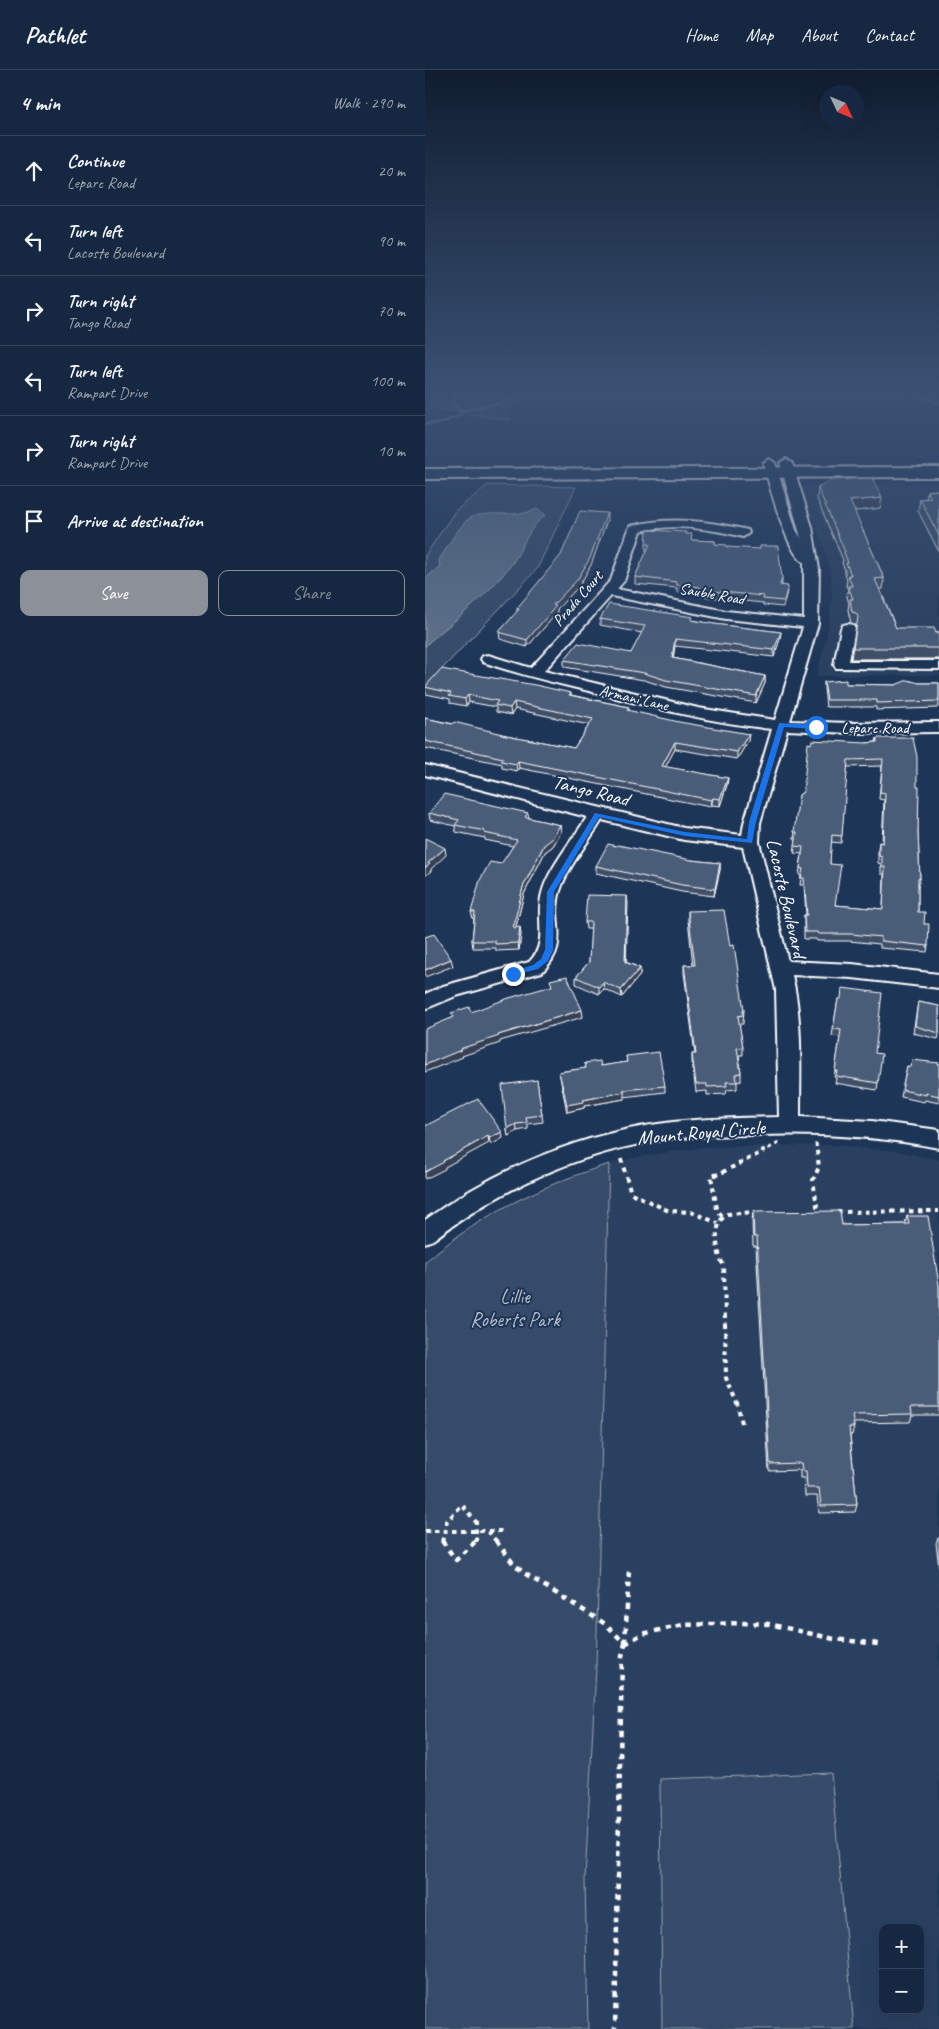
<!DOCTYPE html>
<html lang="en">
<head>
<meta charset="utf-8">
<style>
  :root { --surface:#162841; --page:#1f3048; --text:#f1f3f6; --muted:#9ea6b1; --line:#35445a; --accent:#8c9099 }
  body { margin:0; font-family:Caveat,sans-serif; background:var(--page); color:var(--text) }
  .controls { position:absolute; right:15px; bottom:15px; display:grid; overflow:hidden; border-radius:10px; box-shadow:0 5px 20px #0002 }
  .controls button { width:45px; height:45px; display:grid; place-items:center; padding:0; border:0; border-bottom:1px solid var(--line); background:var(--surface); color:var(--text); font:25px sans-serif }
  .compass { position:absolute; left:394px; top:15px; width:45px; height:45px; border-radius:50%; background:var(--surface); box-shadow:0 5px 20px #0002; rotate:134deg }
  .stop { position:absolute; width:15px; height:15px; margin:-11px; border:4px solid #1a73e8; border-radius:50%; background:#fff }
  .stop.end { background:#1a73e8; border-color:#fff; box-shadow:0 1px 5px #0008 }
  .list { margin:0; padding:0; list-style:none }
  h2 { display:flex; justify-content:space-between; align-items:center; height:65px; margin:0; padding:0 20px; font-size:21px }
  h2 small { font-size:16px; font-weight:400; color:var(--muted) }
  .list li { display:grid; grid-template-columns:32px 1fr auto; gap:15px; align-items:center; box-sizing:border-box; height:70px; padding:0 20px; border-top:1px solid var(--line) }
  .list b { display:block; font-size:19px; white-space:nowrap }
  .list p { margin:0; font-size:16px; white-space:nowrap; color:var(--muted) }
  .list em { font-size:16px; font-style:normal; color:var(--muted) }
  .actions { display:flex; gap:10px; padding:15px 20px }
  .actions a { flex:1; padding:11px 0; border:1px solid var(--accent); border-radius:10px; text-align:center; font-size:18px; color:var(--accent) }
  .actions .main { background:var(--accent); color:#fff }
  .icon { flex:none; width:28px; height:28px; fill:none; stroke:currentColor; stroke-width:2; stroke-linecap:round; stroke-linejoin:round }
  .map { position:relative; flex:none; width:514px; height:1959px; overflow:hidden }
  header { display:flex; align-items:center; gap:30px; box-sizing:border-box; height:70px; padding:0 25px; background:var(--surface); border-bottom:1px solid var(--line) }
  header strong { font-size:24px }
  nav { display:flex; gap:28px; margin-inline-start:auto; font-size:18px }
  main { display:flex }
  aside { flex:1; background:var(--surface) }
  .map>svg:first-child { display:block }
</style>
</head>
<body>
<header>
<strong>Pathlet</strong>
<nav><a>Home</a><a>Map</a><a>About</a><a>Contact</a></nav>
</header>
<main>
<aside>
<h2>4 min<small>Walk · 290 m</small></h2>
<ul class="list">
<li><svg class="icon" aria-label="ahead" viewBox="0 0 24 24"><path d="M12 20V5M6 11l6-6 6 6"/></svg><div><b>Continue</b><p>Leparc Road</p></div><em>20 m</em></li>
<li><svg class="icon" aria-label="left" viewBox="0 0 24 24"><path d="M17 20v-9H6M10 6l-5 5 5 5"/></svg><div><b>Turn left</b><p>Lacoste Boulevard</p></div><em>90 m</em></li>
<li><svg class="icon" aria-label="right" viewBox="0 0 24 24"><path d="M7 20v-9h11M14 6l5 5-5 5"/></svg><div><b>Turn right</b><p>Tango Road</p></div><em>70 m</em></li>
<li><svg class="icon" aria-label="left" viewBox="0 0 24 24"><path d="M17 20v-9H6M10 6l-5 5 5 5"/></svg><div><b>Turn left</b><p>Rampart Drive</p></div><em>100 m</em></li>
<li><svg class="icon" aria-label="right" viewBox="0 0 24 24"><path d="M7 20v-9h11M14 6l5 5-5 5"/></svg><div><b>Turn right</b><p>Rampart Drive</p></div><em>10 m</em></li>
<li><svg class="icon" aria-label="arrive" viewBox="0 0 24 24"><path d="M6 21V4h12l-3 4 3 4H6"/></svg><div><b>Arrive at destination</b></div></li>
</ul>
<div class="actions"><a class="main">Save</a><a>Share</a></div>
</aside>
<div class="map">
<svg width="514" height="1959" viewBox="0 0 514 1959">
  <rect width="100%" height="100%" fill="#1d3557"/>
  <filter id="ink" filterUnits="userSpaceOnUse"><feTurbulence type="fractalNoise" baseFrequency=".02" numOctaves="2"/><feDisplacementMap in="SourceGraphic" scale="10" xChannelSelector="R" yChannelSelector="G"/><feConvolveMatrix kernelMatrix="1 2 1 2 8 2 1 2 1" color-interpolation-filters="sRGB"/></filter>
  <g filter="url(#ink)">
    <path fill="#2a4161" fill-rule="evenodd" d="M514 412V605L391 606 402 566 407 527 406 504 399 477 376 418 378 415 408 413Z
      M404 1075 471 1081 514 1090V1959H163L160 1810 171 1598 184 1094 213 1087 278 1077ZM458 1858H495V1940H458Z"/>
    <path fill="#364b69" stroke="#9aa5b4" d="M14 321H126L79 337 85 350 2 337Z
      M63 415 151 417 112 499 0 617V486L30 441Z
      M184 1094 171 1598 160 1810 163 1959H0V1192C54 1145 117 1115 184 1094Z
      M406 1703 429 1959H237L235 1709Z"/>
    <path fill="#617289" stroke="#a0aab8" d="M112 439 121 445C103 456 99 478 86 495 63 525 33 548 4 572L0 577V509L15 496 14 490C22 478 30 462 41 451 55 437 93 450 112 439Z"/>
    <g fill="none" stroke-linecap="round" stroke-linejoin="round">
      <path stroke="#a0aab8" stroke-width="3" d="M30 321 27 334 36 341
        M481 321 514 333
        M0 354 17 353 37 344 36 341 74 333 110 321"/>
      <g stroke="#fff" stroke-width="4">
        <path id="minor" d="M344 389 350 393 371 460 376 468 355 393 361 389 367 393 387 457 394 499 393 554 365 651 425 653 514 652V662L425 663 362 660 335 753 334 772 363 891 427 894 514 904V918L427 908 367 905C378 950 375 1001 375 1047L447 1051 514 1060V1078C453 1066 391 1063 329 1065 301 1065 273 1066 246 1069 158 1080 78 1117 8 1170L0 1173V1150C72 1098 159 1062 248 1052 283 1048 319 1048 354 1047L351 920 318 777 259 770 177 750C163 773 143 796 135 821 125 852 147 873 117 902L31 926 0 939V924L18 916 104 892C124 873 110 847 117 823 123 799 149 768 162 747L0 705V695L259 758 317 765 319 753 347 659C288 653 229 638 172 623 134 614 95 605 58 592L56 589 58 586 63 585 106 598 186 510 205 456C245 446 284 451 323 460L324 463 318 467C287 459 247 453 216 461L199 511 192 519 301 541 379 549V492C362 485 344 412 338 393ZM186 526 301 549 378 557 350 650 273 638 119 601Z
          M423 554 428 555 430 558 424 591H514V599L411 598 409 595 416 558 418 555Z"/>
      </g>
      <g stroke="#fff" stroke-width="4">
        <path id="major" d="M514 397V407L0 409V399Z"/>
      </g>
      <path stroke="#fff" stroke-width="3" stroke-dasharray="4 4" stroke-linecap="butt" d="M391 1073 392 1082
        M336 1082 354 1073"/>
      <path stroke="#fff" stroke-width="4" stroke-dasharray="4.5 4.5" stroke-linecap="butt" d="M392 1081 394 1097 388 1110 393 1142
        M196 1089 206 1123 244 1141 266 1142 293 1153
        M412 1142 514 1141
        M297 1146 292 1139 286 1106 294 1104 339 1081
        M317 1353 312 1333 301 1308 299 1196C291 1183 287 1153 302 1144L331 1142
        M0 1461H79
        M63 1461 72 1472
        M17 1472 22 1451 37 1435 51 1452V1472"/>
      <path stroke="#fff" stroke-width="4.5" stroke-dasharray="5.5 5.5" stroke-linecap="butt" d="M17 1471 31 1490 51 1471
        M71 1471 88 1493 99 1503 182 1555 200 1574 197 1586 190 1959
        M200 1573 204 1500
        M200 1574 217 1564 258 1555 317 1553 344 1554 409 1569 453 1574"/>
      <use href="#minor" fill="#1d3557" fill-rule="evenodd"/>
      <use href="#major" fill="#1d3557" fill-rule="evenodd"/>
    </g>
    <path fill="#405068" stroke="#fff" fill-rule="evenodd" d="M393 418 455 438 429 441 459 508 458 519H455L471 558 514 563V589H426L431 557 430 554 426 553 423 540 424 533 422 527 423 519 421 516 422 510 420 504V500L417 493 418 490 392 429Z
      M514 420V482L493 441 495 429H501L502 421Z
      M182 450 166 495 154 516 132 539V543L102 577 75 569 74 562 92 542V538Z
      M261 464 267 470 290 471V474L302 477 357 508V515L362 522 358 537 338 535V533L274 526V524L252 522V518L210 514V507L222 481H221V474Z
      M175 549 268 550 289 554 356 562 355 569 349 587 250 576 248 588 340 606V613L331 633 241 617 219 610 139 597V590L206 583 217 563 175 555Z
      M399 612 421 614 470 615 494 613H514V636H513L512 638 451 640V637H401L399 618Z
      M0 617 146 623V625L204 637V641L323 671 312 689 250 679 240 697 303 708 302 715 295 736 287 735 285 737 94 698 92 701 77 698V694L0 678V648L81 665 149 678 164 655 90 639 86 645 71 642V637L44 632 41 636 25 633V629L1 624Z
      M452 668 492 717 493 763 495 809 493 816V842L499 854 503 876 502 882 455 878V874L424 871H392L391 869H379V845H381L379 815H375L376 806 374 805 377 784 369 783 371 769H369L374 725 441 673 451 672ZM457 696 454 729 459 730 457 773 454 772 453 779V793L456 794V804H459L458 839 410 835 405 792 406 772 416 773 422 697Z
      M4 743H103L104 748 135 755 136 762 128 776 120 782 99 824 91 857 96 864 94 880 71 881V878H48L47 871 49 849H48L46 842 88 776 60 770V768L31 762 30 756 5 750Z
      M266 790 295 793V800L289 826 257 822 171 803V796Z
      M202 826 201 892 215 898V905L197 927 179 919 174 924 151 914V907L164 892 166 859H161L160 852Z
      M263 841 305 876 319 940 318 954H314L318 977V985H314L316 1003V1011L312 1012V1019L302 1020 301 1024 282 1025V1021L271 1022 267 992V984H270L259 903V895H268L263 850Z
      M413 929 450 983 453 1013 452 1020 410 1013 411 1008 409 1007 415 967 407 966Z
      M493 932 514 936V965L513 969 488 963Z
      M201 986 240 1016V1022L199 1027V1029L159 1036V1038L142 1042 134 1002 161 998 160 993 176 996 202 992Z
      M514 993V1033L500 1030 499 1032 476 1027 482 996 485 997Z
      M112 1010 118 1052 103 1054V1059L92 1061 83 1066 82 1059Z
      M328 1142 417 1155 480 1154 482 1146 514 1215V1345H487L485 1352 428 1353 429 1357 427 1365H425L432 1435 430 1442 394 1443 392 1426H380L379 1408H375V1400L344 1401 331 1176H328L327 1151Z
      M513 1468H514V1497L511 1473Z"/>
    <path fill="#344155" stroke="#fff" d="M457 428 455 438 424 442 425 431Z
      M182 443V450L166 495 154 516 132 539V543L102 577V570L128 535Z
      M356 562 355 569 349 587V580Z
      M250 569V576L247 595V588Z
      M340 606V613L331 633V626Z
      M43 625 44 632 41 636 40 629Z
      M89 632 90 639 86 645 85 638Z
      M324 664 323 671 312 689V682Z
      M250 672V679L237 703V696Z
      M93 691 94 698 92 701 91 694Z
      M303 708 302 715 295 736V729Z
      M288 728 287 735 285 737 286 730Z
      M135 755 136 762 128 776 120 782 99 824 89 864 88 858 98 817 119 775Z
      M20 778 21 785 6 799V801L0 806V798L3 793Z
      M295 793V800L289 826 290 819Z
      M202 826 203 833 201 899 200 892Z
      M95 857 96 864 94 880 93 873Z
      M26 889 28 896 0 907V900Z
      M215 898V905L197 927 196 920Z
      M178 912 179 919 174 924V917Z
      M157 940 158 947 75 971V973L37 986 38 987 0 1002V995L35 979 73 965Z
      M199 1022V1029L159 1036V1038L142 1042V1035L158 1030Z
      M91 1054 92 1061 83 1066 82 1059Z
      M77 1062 78 1068 66 1075 64 1068Z
      M63 1066 64 1073 20 1097V1099L0 1109V1102L18 1091Z"/>
    <path fill="#4a5d79" stroke="#fff" fill-rule="evenodd" d="M447 408 457 428 425 431 459 508 450 509 471 558H509L511 563H514V578H428L433 547 431 543 427 542 425 529H428L423 516H427L423 505H426L421 493H423L419 482H420L393 418 406 410Z
      M514 420V466L495 429 506 428 502 421Z
      M155 441 182 443 165 488 153 509 128 535 131 536 102 570 74 562 94 539 92 538 136 485Z
      M222 460 261 462V464H267L266 470 290 471V474L302 475V477L335 479V476H353L357 508 355 515 363 516 359 531 338 529 339 526 275 520V517L252 515V512L210 507 225 474H221Z
      M184 534 268 547 266 550 289 554 356 562 349 580 250 569 247 588 340 606 331 626 241 610 219 603 139 590 153 573 206 583 220 556 175 549Z
      M16 599 110 615 146 623 144 625 204 637 202 640 254 652 324 664 312 682 250 672 237 696 303 708 295 729 288 728 286 730 93 691 91 694 76 691 78 688 0 671V648L27 654 29 652 81 665 149 678 168 649 89 632 85 638 70 635 73 631 43 625 40 629 24 626 26 623 0 617Z
      M421 610V614L470 615 483 610 494 613H514V629H513L514 631 452 633V630H402L399 612Z
      M452 668H488L492 687V717H494L493 763 495 809 493 808V842H500L499 854H504L503 876 456 871V867L426 864H393L392 862H380L379 845H382L379 808H376L378 799 375 798 378 777 370 776 372 762H369L374 725 378 722 383 673 386 674 387 670 441 673 452 672ZM458 689 455 722 460 723 458 773 454 772V786L457 787V797H460L458 839 410 835 416 795 405 794V792L407 765 417 766 423 690Z
      M19 724 103 743 100 747 135 755 127 769 119 775 98 817 88 858 95 857 93 873 70 874V871H47L50 842H46L55 810 65 792 76 794 92 770 59 763 60 761 30 755 34 750 4 743Z
      M0 768 20 778 3 793 5 794 0 798Z
      M183 774 191 776 193 775 266 790 295 793 290 819 257 815 171 796Z
      M162 825 202 826 200 892 215 898 196 920 178 912 174 917 151 907 164 892 166 852H160Z
      M299 840 305 876 309 875 319 940 318 941V945L313 946 318 977 312 978 316 1003 311 1004 312 1012H301L302 1016 282 1017V1014H271L267 984H271L259 895H270L263 841Z
      M9 864 26 889 0 900V867Z
      M142 906 157 940 73 965 74 966 35 979 36 980 0 995V959L29 947 26 943 44 937 46 942 84 928 127 916 125 910Z
      M417 918 457 923 450 983 457 984 453 1013 411 1006 412 1001H410L416 960 408 959 413 929H416Z
      M493 932 514 936V963L490 956Z
      M234 982 240 1016 198 1020 199 1022 158 1030V1032L142 1035 134 1002 161 998 160 993 175 991 176 996 202 992 201 986Z
      M487 990 514 993V1026L501 1023V1025L477 1020 482 996 485 997Z
      M112 1010 117 1045 101 1047 102 1053 91 1054 82 1059 77 1015Z
      M53 1029 77 1062 64 1068 63 1066 18 1091 19 1092 0 1102V1056Z
      M415 1141 417 1155 484 1154 482 1146H503L514 1215V1337H486L487 1344 427 1345 429 1357H424L432 1435 396 1436 394 1418H382L381 1401H377L376 1393 345 1394 332 1167H329L328 1142Z"/>
  </g>
  <linearGradient id="sky" x2="0" y2="1"><stop stop-color="#101d30"/><stop offset="0.54" stop-color="#3a5174"/><stop offset="1" stop-color="#3a5174" stop-opacity="0"/></linearGradient>
  <rect width="514" height="596" fill="url(#sky)"/>
  <path fill="#1a73e8" d="M354 653 391 655 394 657 391 659 359 657 331 752 327 773 260 766 174 747 129 822 128 880 123 891 113 899 85 906V902L108 895 116 889 120 880 122 822 170 743 260 762 322 769 324 752Z"/>
  <g text-anchor="middle" stroke-width="4" stroke-linejoin="round" paint-order="stroke">
    <g font-size="16" fill="#fff" stroke="#1d3557">
      <text transform="translate(287 523) rotate(10)" y="6">Sauble Road</text>
      <text transform="translate(152 528) rotate(-49)" y="6">Prada Court</text>
      <text transform="translate(209 627) rotate(13)" y="6">Armani Lane</text>
      <text x="450" y="663">Leparc Road</text>
    </g>
    <g font-size="20" fill="#fff" stroke="#1d3557">
      <text transform="translate(166 720) rotate(14)" y="7">Tango Road</text>
      <text transform="translate(362 828) rotate(77)" y="7">Lacoste Boulevard</text>
      <text transform="translate(276 1062) rotate(-5)" y="7">Mount Royal Circle</text>
    </g>
    <g font-size="20" fill="#b9c0ca" stroke="#1d3557">
      <text x="90" y="1233">Lillie<tspan x="90" dy="23">Roberts Park</tspan></text>
    </g>
  </g>
</svg>
<div class="controls">
<button>+</button>
<button>−</button>
</div>
<svg class="compass" viewBox="-18 -18 36 36"><path d="M0-13l5 13h-10z" fill="#e53935"/><path d="M0 13l5-13h-10z" fill="#9ea6b1"/></svg>
<div class="stop" style="left:391px;top:657px"></div>
<div class="stop end" style="left:88px;top:904px"></div>
</div>
</main>
</body>
</html>
